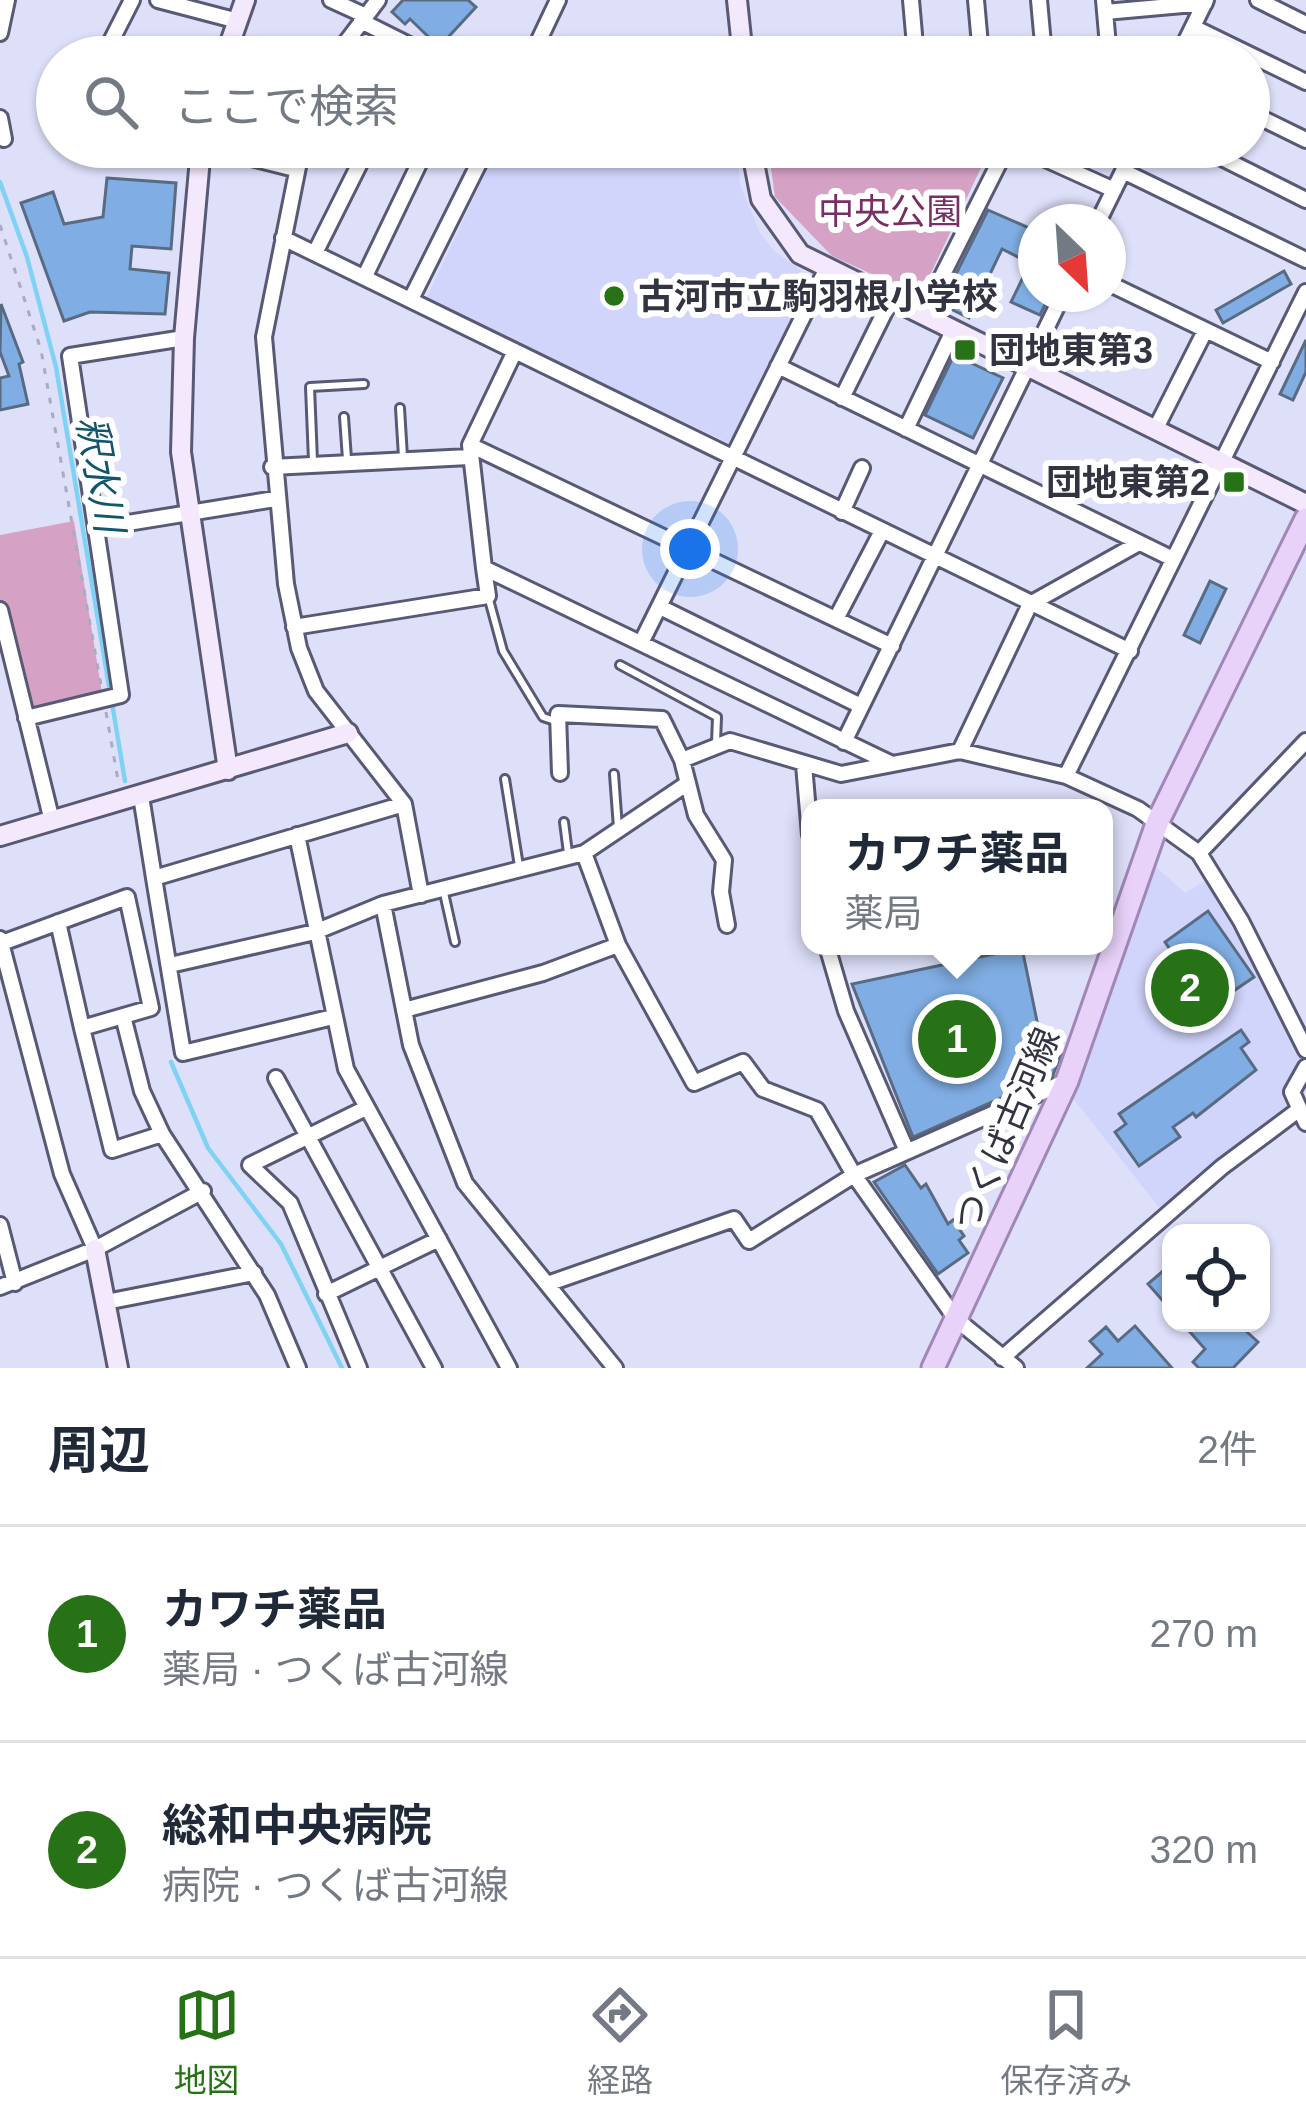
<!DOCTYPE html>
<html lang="ja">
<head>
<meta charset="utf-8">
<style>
  :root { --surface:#fff; --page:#f2f2f3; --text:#1f2937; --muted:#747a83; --line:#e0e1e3; --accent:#277216 }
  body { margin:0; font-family:Arial,"Noto Sans JP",sans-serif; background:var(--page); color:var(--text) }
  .controls { position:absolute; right:36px; bottom:36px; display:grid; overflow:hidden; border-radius:24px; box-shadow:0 3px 9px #0004 }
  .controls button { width:108px; height:108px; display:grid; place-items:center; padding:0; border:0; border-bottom:3px solid var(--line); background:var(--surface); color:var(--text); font:60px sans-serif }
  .compass { position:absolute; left:1018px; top:204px; width:108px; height:108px; border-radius:50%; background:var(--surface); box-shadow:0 3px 9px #0004; rotate:155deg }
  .you { position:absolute; left:690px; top:549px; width:42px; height:42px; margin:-30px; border:9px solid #fff; border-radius:50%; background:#1a73e8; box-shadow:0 0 0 18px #1a73e833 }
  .badge { display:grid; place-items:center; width:78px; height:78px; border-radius:50%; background:var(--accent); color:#fff; font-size:39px; font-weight:700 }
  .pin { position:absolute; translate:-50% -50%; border:6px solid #fff; box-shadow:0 3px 12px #0006 }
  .popup { position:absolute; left:801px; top:799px; width:312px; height:156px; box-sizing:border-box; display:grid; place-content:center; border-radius:24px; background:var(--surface); filter:drop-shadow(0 3px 9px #0005); font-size:39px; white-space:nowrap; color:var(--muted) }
  .popup b { font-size:45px; color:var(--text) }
  .popup::after { content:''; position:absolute; left:50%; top:100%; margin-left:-24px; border:24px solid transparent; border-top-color:var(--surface) }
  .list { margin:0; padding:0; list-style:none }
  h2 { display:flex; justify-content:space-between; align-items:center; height:156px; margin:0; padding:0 48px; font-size:51px }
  h2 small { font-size:39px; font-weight:400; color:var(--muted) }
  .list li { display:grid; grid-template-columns:78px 1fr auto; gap:36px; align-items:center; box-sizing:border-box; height:216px; padding:0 48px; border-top:3px solid var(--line) }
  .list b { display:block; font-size:45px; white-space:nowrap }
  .list p { margin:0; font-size:39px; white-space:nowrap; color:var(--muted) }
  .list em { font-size:39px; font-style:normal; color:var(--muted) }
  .icon { flex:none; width:66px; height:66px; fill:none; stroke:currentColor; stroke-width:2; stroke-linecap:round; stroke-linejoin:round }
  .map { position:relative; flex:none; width:1306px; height:1368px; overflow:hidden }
  .search { position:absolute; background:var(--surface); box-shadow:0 3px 9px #0004; left:36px; right:36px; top:36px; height:132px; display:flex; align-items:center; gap:30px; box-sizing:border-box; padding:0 42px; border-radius:66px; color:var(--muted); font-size:45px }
  .sheet { height:588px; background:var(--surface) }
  nav { display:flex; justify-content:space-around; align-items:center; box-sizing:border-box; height:168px; border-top:3px solid var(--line); background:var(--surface); font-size:33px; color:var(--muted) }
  nav a { display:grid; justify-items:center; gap:6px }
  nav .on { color:var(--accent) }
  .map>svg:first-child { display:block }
</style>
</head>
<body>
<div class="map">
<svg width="1306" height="1368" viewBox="0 0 1306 1368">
  <rect width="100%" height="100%" fill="#dee0fa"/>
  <path fill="#d1d4fb" d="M498 147H737L740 184 760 233 774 251 811 278 729 443 426 299Z
    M1155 866 1185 893 1210 878 1302 1055 1286 1089 1289 1109 1161 1210 1072 1097Z"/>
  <path fill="#d5a2c5" d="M768 147H991L920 296 832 256 775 197Z
    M74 521 103 699 25 714 0 603V535Z"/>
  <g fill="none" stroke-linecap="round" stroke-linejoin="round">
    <path stroke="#7fd2f3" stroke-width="4.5" d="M0 182 27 257 56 367 110 692
      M112 703 125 781
      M171 1062 208 1148 281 1244 342 1368"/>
  </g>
  <path fill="#80aee4" stroke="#586b82" stroke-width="3" d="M403 0H468L476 7 439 47 410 19 405 24 392 12Z
    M107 178 176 183 171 249 132 246 130 269 169 273 165 314 90 312 64 321 21 203 53 192 64 224 103 217Z
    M988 210 1036 231V294H1050L1040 315 1011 302 1030 263 1002 249 969 318 941 304Z
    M1284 271 1291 284 1223 323 1216 310Z
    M1 304 23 362 19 364 28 404 0 410V378L9 376 0 352Z
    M1306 340V372L1293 400 1280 394Z
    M954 355 1003 378 973 438 925 415Z
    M1210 581 1226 589 1200 643 1184 635Z
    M1208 911 1254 977 1210 1007 1165 942Z
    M1022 948 1038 1026 1052 1052 1061 1054 1053 1075 913 1137 852 984Z
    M1241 1030 1249 1042 1241 1048 1256 1070 1196 1117 1193 1113 1173 1127 1180 1137 1139 1166 1115 1132 1126 1124 1119 1114Z
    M905 1165 921 1188 926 1184 948 1224 953 1220 964 1236 959 1240 968 1253 938 1274 874 1182Z
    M1171 1264V1310L1148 1284Z
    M1182 1323H1237L1258 1342 1233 1368H1199L1193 1362 1205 1349Z
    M1135 1326 1172 1368H1087L1102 1354 1090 1341 1106 1327 1118 1341Z"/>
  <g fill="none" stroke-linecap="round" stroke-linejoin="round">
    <g stroke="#585974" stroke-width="12">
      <path id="lane" d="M400 408 403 457
        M344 417 347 459
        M313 461 310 387 364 384
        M488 596 503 651 543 717 555 721
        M620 665 717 717 716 743
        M614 774 618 828
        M505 779 519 866
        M564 822 568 853
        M444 893 455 942"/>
    </g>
    <g stroke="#585974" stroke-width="20">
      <path id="street" d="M158 0 238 21
        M331 0 366 16
        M911 0 916 57
        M976 0 981 56
        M1039 0 1044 55
        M1104 0 1108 46
        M1258 0 1306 24
        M1105 12 1205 3
        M361 21 433 57
        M1193 27 1306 82
        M0 33 7 0
        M103 57 132 0
        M335 57 378 0
        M531 57 558 0
        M970 57 1108 46 1132 57
        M1178 57 1206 0
        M1249 112 1306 140
        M0 118 4 139
        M207 147 295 169
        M302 147 264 337 286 584 299 648 316 691 404 804 421 895
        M1019 147 1114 190
        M1200 147 1306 200
        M1123 171 1306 260
        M1098 222 1135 147
        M283 238 1130 651
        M315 253 368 147
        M365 276 427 147
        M1108 283 1272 362
        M411 299 487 147
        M922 316 1007 147
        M515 351 470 445 484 568 890 763
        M778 366 1173 559
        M842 398 890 301
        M906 429 953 331
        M1155 430 1205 331
        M470 445 892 646
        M272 467 469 457
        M842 512 862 468
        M97 528 275 499
        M660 607 861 706
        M0 610 52 821
        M836 619 882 531
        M294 627 488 596 484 568
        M642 641 826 270
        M26 718 121 695 70 356 184 338
        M844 742 1063 294
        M960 751 1030 604 1139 543
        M682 760 730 741 841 774 960 751 1066 776 1138 809 1199 853 1241 921 1306 1050
        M804 765 810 835
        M560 773 558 714 662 719 682 760 696 815 724 860 721 892 727 925
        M1066 776 1306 292
        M141 796 154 878 404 804
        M297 835 346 1069 509 1368
        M584 853 618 945 694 1083 743 1062 763 1089 817 1110 854 1175 956 1319 1016 1368
        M1199 853 1306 741
        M154 878 183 1053 333 1017
        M58 922 82 1028
        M0 939 62 1174 95 1249
        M2 943 127 897 151 1008 82 1028 112 1150 162 1134 267 1295 298 1368
        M827 946 846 1011 906 1149
        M170 965 315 932 383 904
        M404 1010 543 973 618 945
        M123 1016 142 1091 162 1134
        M1306 1067 1292 1092 1306 1123
        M276 1078 434 1368
        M0 1225 15 1283
        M550 1283 734 1219 749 1241 854 1175 1067 1081
        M0 1287 95 1249 203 1191
        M326 1294 439 1239
        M106 1302 254 1273
        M1002 1358 1222 1167 1297 1111
        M359 1368 290 1203 250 1165 366 1108
        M615 1368 465 1183 411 1045 383 904 584 853 688 783"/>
    </g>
    <g stroke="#585974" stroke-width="24">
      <path id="secondary" d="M737 0 743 57
        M225 57 245 0
        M201 147 184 338 181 452 228 770
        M751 147 761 199 800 254 1306 504
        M0 836 348 733
        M95 1249 118 1368"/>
    </g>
    <g stroke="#9f87b7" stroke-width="27">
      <path id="primary" d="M933 1368 1067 1081 1158 821 1306 519"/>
    </g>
    <path stroke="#a9abc1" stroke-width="3" stroke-dasharray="6 9" stroke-linecap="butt" d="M0 225 41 350 101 685
      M106 712 119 786"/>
    <use href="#lane" stroke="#fff" stroke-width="6"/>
    <use href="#street" stroke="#fff" stroke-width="14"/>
    <use href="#secondary" stroke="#f4e8fc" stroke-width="18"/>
    <use href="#primary" stroke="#e8d2fa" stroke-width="21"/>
  </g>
  <g fill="#277216" stroke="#fff" stroke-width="4.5">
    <circle cx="614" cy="296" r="12"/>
    <rect x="953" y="338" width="24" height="24" rx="6"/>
    <rect x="1222" y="470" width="24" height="24" rx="6"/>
  </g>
  <g text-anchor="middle" stroke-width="12" stroke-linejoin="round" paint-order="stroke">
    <g font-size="36" fill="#782f66" stroke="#fff">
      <text x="890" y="224">中央公園</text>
    </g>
    <g font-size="36" font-weight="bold" fill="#333441" stroke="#fff" text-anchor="start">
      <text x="638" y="309">古河市立駒羽根小学校</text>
      <text x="989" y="363">団地東第3</text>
      <text x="1210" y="495" text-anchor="end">団地東第2</text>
    </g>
    <g font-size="36" fill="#333441" stroke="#fff">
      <text transform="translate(1006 1129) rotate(-67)" y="13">つくば古河線</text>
    </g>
    <g font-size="39" font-style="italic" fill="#11566c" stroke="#fff">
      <text transform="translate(101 474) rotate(80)" y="14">釈水川</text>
    </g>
  </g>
</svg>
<div class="controls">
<button><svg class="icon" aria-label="locate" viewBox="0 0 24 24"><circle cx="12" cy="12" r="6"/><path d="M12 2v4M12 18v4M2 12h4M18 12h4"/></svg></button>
</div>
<svg class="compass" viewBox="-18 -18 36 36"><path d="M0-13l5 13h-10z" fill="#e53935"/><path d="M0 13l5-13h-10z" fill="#747a83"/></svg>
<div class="you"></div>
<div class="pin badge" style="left:957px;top:1039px">1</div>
<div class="popup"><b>カワチ薬品</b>薬局</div>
<div class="pin badge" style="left:1190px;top:988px">2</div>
<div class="search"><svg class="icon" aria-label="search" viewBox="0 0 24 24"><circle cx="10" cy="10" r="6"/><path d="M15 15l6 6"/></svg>ここで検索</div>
</div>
<section class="sheet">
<h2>周辺<small>2件</small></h2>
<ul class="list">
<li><span class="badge">1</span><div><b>カワチ薬品</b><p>薬局 · つくば古河線</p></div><em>270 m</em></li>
<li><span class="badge">2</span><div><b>総和中央病院</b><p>病院 · つくば古河線</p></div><em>320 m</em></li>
</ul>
</section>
<nav>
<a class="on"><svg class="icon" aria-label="map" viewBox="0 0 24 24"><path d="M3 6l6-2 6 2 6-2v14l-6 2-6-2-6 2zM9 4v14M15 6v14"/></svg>地図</a>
<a><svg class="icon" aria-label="directions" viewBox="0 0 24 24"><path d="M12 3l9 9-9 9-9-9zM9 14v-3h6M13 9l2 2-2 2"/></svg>経路</a>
<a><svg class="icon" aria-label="saved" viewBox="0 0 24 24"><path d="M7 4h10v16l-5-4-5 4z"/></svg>保存済み</a>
</nav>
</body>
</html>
